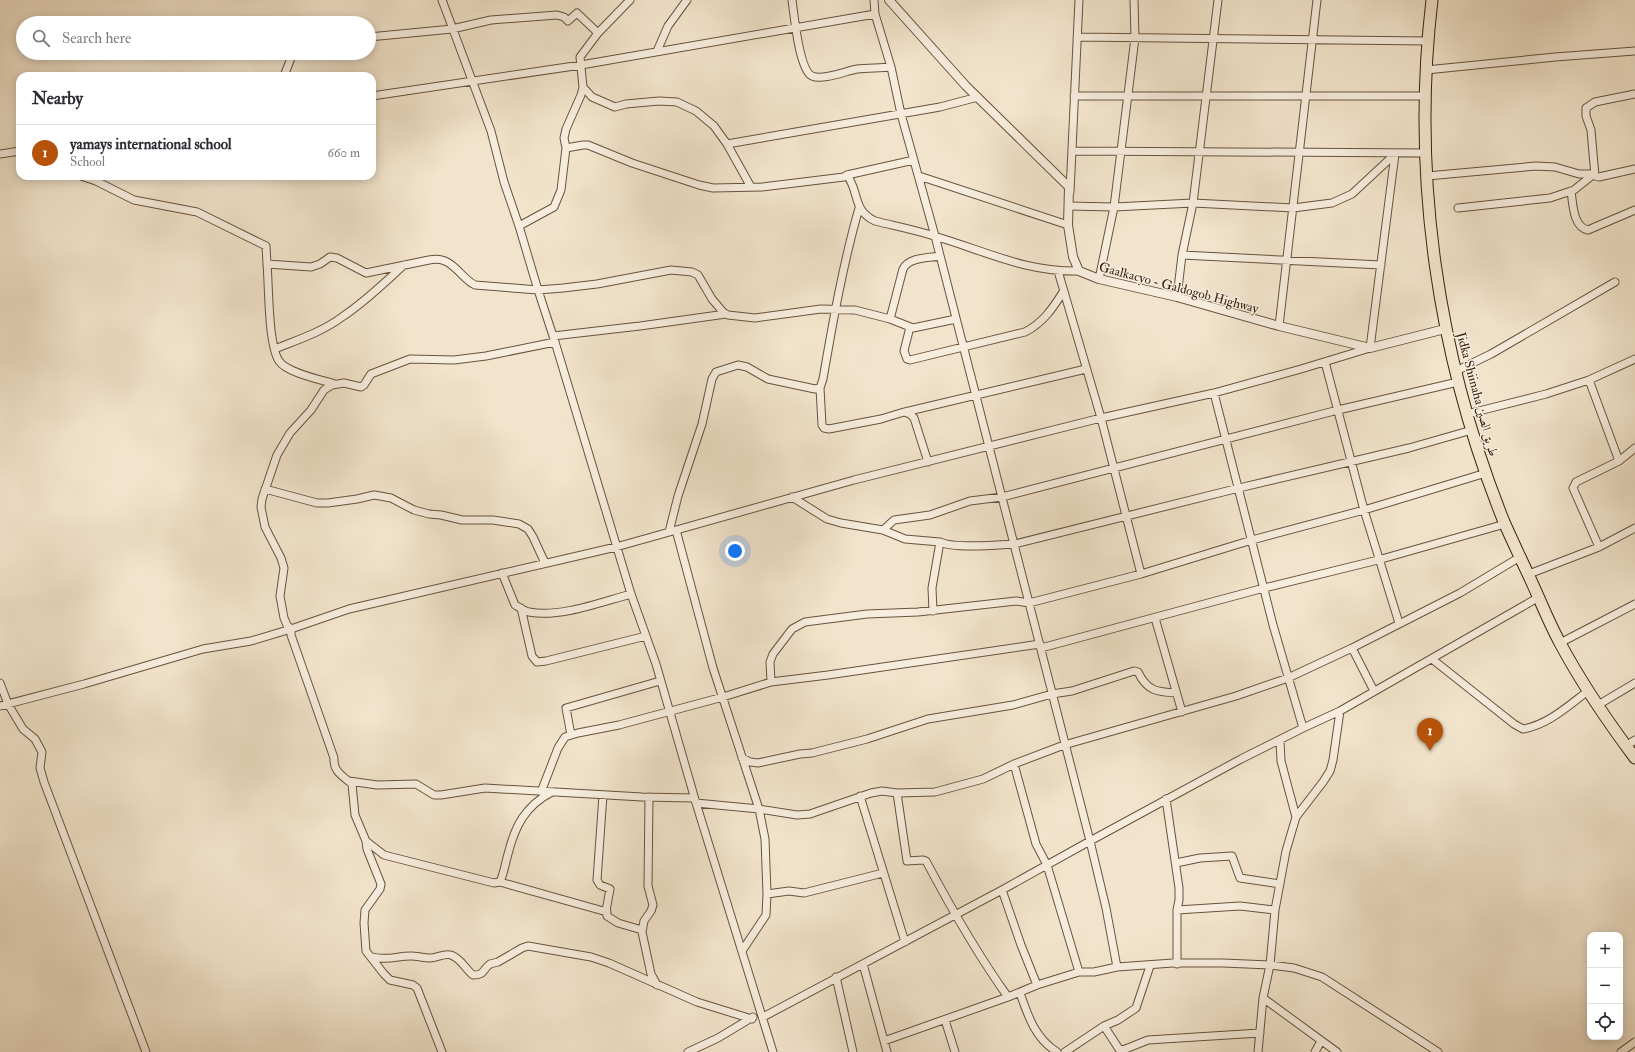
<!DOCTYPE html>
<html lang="en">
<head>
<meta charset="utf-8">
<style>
  :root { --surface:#fff; --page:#f7f7f7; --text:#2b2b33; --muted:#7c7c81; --line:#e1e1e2; --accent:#b45309 }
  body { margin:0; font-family:"IM FELL Double Pica",Amiri,serif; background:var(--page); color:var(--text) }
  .controls { position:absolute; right:12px; bottom:12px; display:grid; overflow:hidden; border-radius:8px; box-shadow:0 2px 10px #0003 }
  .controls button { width:36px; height:36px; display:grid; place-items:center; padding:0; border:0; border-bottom:1px solid var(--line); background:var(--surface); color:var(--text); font:20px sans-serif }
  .you { position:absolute; left:735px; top:551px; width:14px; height:14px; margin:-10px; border:3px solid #fff; border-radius:50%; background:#1a73e8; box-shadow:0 0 0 6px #1a73e833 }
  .badge { display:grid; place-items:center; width:26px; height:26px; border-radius:50%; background:var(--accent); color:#fff; font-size:13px; font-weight:700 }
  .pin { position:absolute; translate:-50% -33px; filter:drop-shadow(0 1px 2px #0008) }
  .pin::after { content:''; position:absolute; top:21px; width:14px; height:12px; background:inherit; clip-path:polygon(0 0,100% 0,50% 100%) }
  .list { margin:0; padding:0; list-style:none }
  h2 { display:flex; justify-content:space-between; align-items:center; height:52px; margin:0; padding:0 16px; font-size:17px }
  h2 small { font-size:13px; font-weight:400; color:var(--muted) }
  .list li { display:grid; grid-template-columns:26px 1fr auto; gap:12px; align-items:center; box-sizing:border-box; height:56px; padding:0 16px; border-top:1px solid var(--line) }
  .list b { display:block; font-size:15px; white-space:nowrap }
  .list p { margin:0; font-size:13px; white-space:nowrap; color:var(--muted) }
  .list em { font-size:13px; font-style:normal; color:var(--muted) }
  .icon { flex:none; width:22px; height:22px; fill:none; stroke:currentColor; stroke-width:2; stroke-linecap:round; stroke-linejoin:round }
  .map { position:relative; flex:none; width:1635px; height:1052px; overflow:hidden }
  .search { position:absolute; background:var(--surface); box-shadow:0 2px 10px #0003; left:16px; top:16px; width:360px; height:44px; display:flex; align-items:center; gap:10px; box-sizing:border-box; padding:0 14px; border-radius:22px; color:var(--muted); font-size:15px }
  .panel { position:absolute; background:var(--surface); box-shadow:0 2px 10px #0003; left:16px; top:72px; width:360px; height:108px; border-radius:12px }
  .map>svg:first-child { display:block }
</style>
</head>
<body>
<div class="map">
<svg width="1635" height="1052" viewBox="0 0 1635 1052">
  <rect width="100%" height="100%" fill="#f2e4cc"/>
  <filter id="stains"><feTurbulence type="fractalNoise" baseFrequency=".005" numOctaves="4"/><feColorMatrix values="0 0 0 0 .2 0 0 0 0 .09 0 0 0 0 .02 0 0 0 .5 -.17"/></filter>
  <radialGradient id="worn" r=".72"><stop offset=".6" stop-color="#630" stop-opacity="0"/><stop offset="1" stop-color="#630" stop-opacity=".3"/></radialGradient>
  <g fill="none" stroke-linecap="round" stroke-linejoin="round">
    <g stroke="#67533c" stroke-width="9">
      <path id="minor" d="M442 0 491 131 504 182 519 226 538 290 555 342 631 594 656 664 696 803 773 1052
        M792 0C794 14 799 70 812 76 822 81 846 71 857 69 868 68 880 68 891 67
        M874 0 875 14 891 67 901 114 935 236 1090 841 1106 908 1117 967
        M369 37 452 29 491 20 557 15 564 17 568 21 577 13 598 33
        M1077 37 1428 41
        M657 51 668 26 687 0
        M1426 70 1555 57 1635 51
        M284 76 293 53
        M583 87 592 97 615 107 626 104 659 101 677 102 696 111 714 126 727 144 751 187
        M1635 94 1595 102 1586 108V116L1591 130 1595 176 1599 177 1635 169
        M372 96 581 65 875 14
        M1074 96H1425
        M727 144 940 107 978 97
        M566 148 583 145H588L632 163 699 185 713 188 762 187 844 177 847 175C860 193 852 210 875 221 895 226 915 230 934 236 986 251 1024 272 1079 271
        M1072 151 1426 153
        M0 154 20 151
        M847 175 914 160
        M81 176 96 181 134 200 197 212 266 246 267 264 311 267 320 264 330 257 337 258 366 273 429 260C434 259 440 259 445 261 457 266 464 280 475 285L538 290 563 288 597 284 671 270 692 272 698 275 712 299 723 312 728 315 755 318 821 309 855 310 890 319 913 328 956 319
        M919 176 1068 225V220
        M1427 176 1536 166 1555 167 1579 174H1594
        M1571 191C1573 204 1573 227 1588 230L1635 210
        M1070 192 1079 0
        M1069 206 1114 207 1193 203 1293 208 1332 203 1352 194 1395 154
        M859 208C843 264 833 321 823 379L820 388 822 425 824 428 829 429 881 419 904 412 910 414 914 418 928 462
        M1458 208 1550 198 1574 190 1594 174
        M519 226 554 207 561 190 566 148 564 138 566 129 581 95 583 87 580 57 598 33 630 0
        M1182 255 1381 265
        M267 264C269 287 268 344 279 361 287 373 322 380 335 384
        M1058 271 1101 418 1141 574
        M1099 279 1114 207 1135 38 1134 0
        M1177 297 1182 255 1193 203 1218 0
        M890 319 903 269C909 257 928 258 940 256
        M1279 326 1317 0
        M910 327 904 351 907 359 910 360 1025 332C1043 323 1053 308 1063 292
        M553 336 640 326 726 314
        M275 349C297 340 322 332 342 317 365 302 384 283 404 265
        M1325 362 1364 510 1399 623
        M1456 371 1491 354 1615 282
        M1589 380 1619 461
        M1214 393 1273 625 1303 728
        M905 412 1086 369
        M1467 414 1546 394 1589 380 1635 359
        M265 489 317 503H328L357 499 374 495 380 496 391 498 414 510 429 514 441 515 462 520H493L519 524 528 529 533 537 545 563
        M792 497 827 519 841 523 883 530 905 539 940 542C955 549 997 545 1015 544L1239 488 1409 448 1472 430
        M676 530 713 668 759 809 765 839 767 894 789 891 804 893 883 873
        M883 530 894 520 930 515 970 501 1002 497 1338 410 1458 382
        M669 532 678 496 702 424 712 379 716 372 738 365 747 367 768 379 815 389 820 388
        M1599 547 1573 488 1576 482 1619 461 1635 448
        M502 573 515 605C519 607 524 611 529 612 560 618 601 602 631 594
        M1529 574 1599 547 1635 528
        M521 608 532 656 537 662 546 661 646 636
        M933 611 932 588 940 542
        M1155 618 1182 712
        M1560 643 1635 604
        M1041 648 1264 588 1378 560 1505 524
        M1352 648 1374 691
        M1432 659 1514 724 1523 729C1548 725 1569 705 1588 691
        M771 682 770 662 773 654 792 629 805 622 867 614 918 612 1016 601 1029 603 1141 574 1252 540 1364 510 1486 473
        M0 683 8 704 23 729 35 739 42 752 40 768 44 782 146 1052
        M1598 705 1635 683
        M0 706 84 684 203 649 251 641 291 629 287 625 284 618 280 596 284 568 281 558 265 527 261 507 262 499 277 455 290 433 311 410 324 390 332 385 344 383 361 387 364 385 371 374 410 359 454 360 486 356 555 342
        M571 735 566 708 660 681
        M1280 740 1281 761 1296 817
        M1626 746 1635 740
        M742 758 750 762 758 763 800 754 812 753 867 739 928 719 1013 705 1052 694 1072 691 1134 671 1138 672C1147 691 1157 692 1176 693
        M1014 764 1036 844 1047 865 1079 972
        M349 781 377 785 416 784 434 795H441L485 788 642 797 694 798
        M541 792 558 748 565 737 578 733 619 725 723 697 771 682 828 675 1040 644
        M897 793 907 861 923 860 926 861C951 908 977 954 1008 997
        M603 795 597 880 600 885 610 889 606 911 607 916 618 923 642 930
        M860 796 905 942
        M649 797 648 886 653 905 651 911 644 921 642 932 651 974 657 985
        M1166 799 1179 888V900L1177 910V964
        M696 803 759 809 797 815 810 814 871 793 882 791 897 793 935 792 983 779 1014 764 1064 745 1236 696 1288 678 1352 648 1460 593 1520 557
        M366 841 384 855 494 883 500 882C504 873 505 864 508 854 515 826 525 806 552 792
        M1176 863 1200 858 1232 856 1240 878 1280 884
        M500 882 607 912
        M1002 890 1021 945 1037 985
        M1177 910 1240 906 1275 910
        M742 951 766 915 767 894
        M372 957C388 961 396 956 411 956 417 956 424 958 430 958 437 958 444 953 451 955 462 959 465 969 473 975 485 975 482 970 490 964L498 962 522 948 528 946 591 957 609 963 697 1002 752 1019
        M863 964 887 1052
        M1150 966 1136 1008 1118 1020 1104 1026 1119 1049 1123 1050 1148 1040 1260 1033
        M836 977 853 1052
        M1020 993C1028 1016 1035 1038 1057 1052
        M1263 998 1337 1052
        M763 1017 1002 890 1090 841 1241 759 1303 728 1340 711 1539 597
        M945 1020 955 1052
        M884 1041 1008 997 1037 985 1079 972H1094L1117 967 1173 963H1223L1270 965 1294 968 1322 977 1438 1052
        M442 1052 417 988 413 985 390 980 384 974 366 951 364 923 365 910 380 889 381 884 367 849 366 841 355 815 352 784C343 776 333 772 334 758L291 635V629L349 609 616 547 854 480 1101 418 1214 393 1301 369 1370 348 1395 154
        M688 1052 718 1038 753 1017
        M1065 1052 1104 1026
        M1258 1052 1263 998 1270 965 1275 910 1286 851 1296 817 1323 782 1330 771 1333 760 1340 711
        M1315 1052 1321 1041
        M1621 1052 1635 1042"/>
    </g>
    <g stroke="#67533c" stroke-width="10">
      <path id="tertiary" d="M889 0 966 86 1069 187 1068 225 1073 257 1079 271 1099 279 1177 297 1279 326 1370 348 1445 329"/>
    </g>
    <g stroke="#39230c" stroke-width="13">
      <path id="primary" d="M1432 0C1411 176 1438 358 1504 522 1512 540 1520 557 1528 574 1539 597 1548 621 1560 643 1582 684 1608 722 1635 758"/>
    </g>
    <use href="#minor" stroke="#f7edde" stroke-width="7"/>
    <use href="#tertiary" stroke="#f7edde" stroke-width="8"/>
    <use href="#primary" stroke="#f2e4cc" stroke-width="11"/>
  </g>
  <g text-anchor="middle" stroke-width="3" stroke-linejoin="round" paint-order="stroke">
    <g font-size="13" fill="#39230c" stroke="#f7edde">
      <text transform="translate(1179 287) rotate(15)" y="5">Gaalkacyo - Galdogob Highway</text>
      <text transform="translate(1478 394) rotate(75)" y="5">Jidka Shiinaha طريق الصين</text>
    </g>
  </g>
  <rect width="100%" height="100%" filter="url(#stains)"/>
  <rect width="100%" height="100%" fill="url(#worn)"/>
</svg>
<div class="controls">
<button>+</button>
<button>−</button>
<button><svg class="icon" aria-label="locate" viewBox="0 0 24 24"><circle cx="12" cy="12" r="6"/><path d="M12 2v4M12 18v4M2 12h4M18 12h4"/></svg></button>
</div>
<div class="you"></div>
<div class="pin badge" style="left:1430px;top:751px">1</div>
<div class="search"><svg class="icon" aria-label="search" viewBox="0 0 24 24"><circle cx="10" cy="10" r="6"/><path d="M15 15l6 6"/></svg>Search here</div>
<section class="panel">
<h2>Nearby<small></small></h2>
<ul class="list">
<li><span class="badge">1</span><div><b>yamays international school</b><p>School</p></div><em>660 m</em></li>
</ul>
</section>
</div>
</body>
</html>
